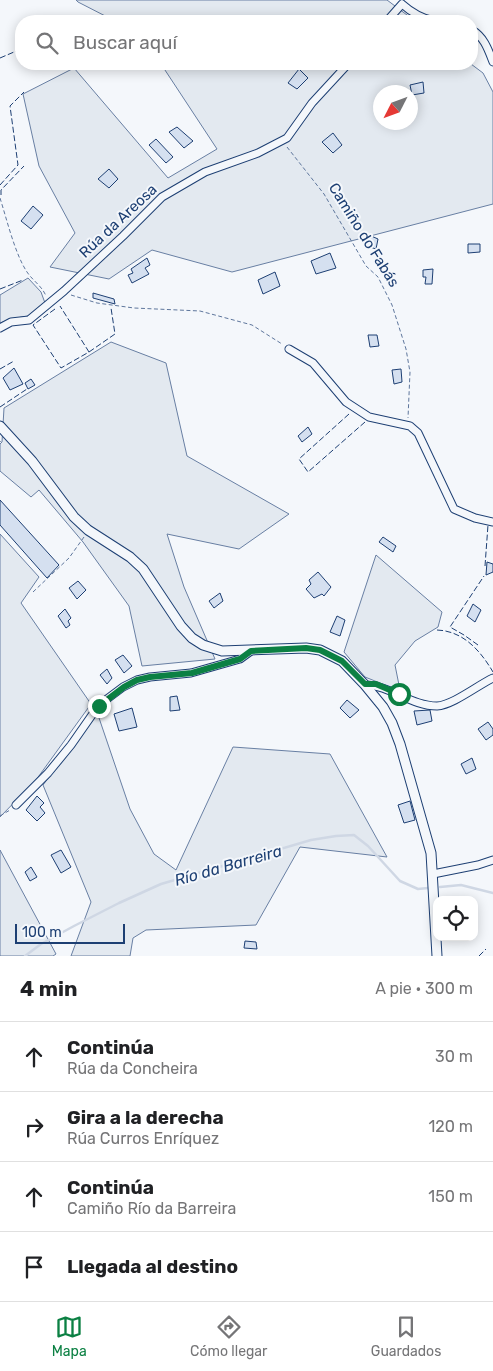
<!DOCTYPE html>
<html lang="es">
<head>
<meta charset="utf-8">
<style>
  :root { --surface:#fff; --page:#f6f6f6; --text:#202124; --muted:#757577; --line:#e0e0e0; --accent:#0b8043 }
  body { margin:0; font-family:Rubik,sans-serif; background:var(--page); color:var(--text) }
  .controls { position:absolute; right:15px; bottom:15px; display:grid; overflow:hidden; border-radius:10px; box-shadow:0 2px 12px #0003 }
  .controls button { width:45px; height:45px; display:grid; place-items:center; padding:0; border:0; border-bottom:1px solid var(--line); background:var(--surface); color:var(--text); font:25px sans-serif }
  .compass { position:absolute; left:373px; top:85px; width:45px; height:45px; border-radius:50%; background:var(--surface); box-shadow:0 2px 12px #0003; rotate:228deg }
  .scale { position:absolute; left:15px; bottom:12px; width:110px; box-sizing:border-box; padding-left:5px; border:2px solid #1d3f73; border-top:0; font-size:14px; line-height:18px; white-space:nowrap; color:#1d3f73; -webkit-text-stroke:4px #f4f7fb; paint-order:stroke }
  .stop { position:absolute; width:15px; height:15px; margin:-11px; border:4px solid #0b8043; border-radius:50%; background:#fff }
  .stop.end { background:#0b8043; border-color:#fff; box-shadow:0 1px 5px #0008 }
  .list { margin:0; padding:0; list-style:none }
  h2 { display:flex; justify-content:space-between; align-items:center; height:65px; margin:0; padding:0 20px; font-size:21px }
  h2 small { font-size:16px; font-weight:400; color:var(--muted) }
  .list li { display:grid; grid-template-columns:32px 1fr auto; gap:15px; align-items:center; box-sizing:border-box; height:70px; padding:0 20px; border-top:1px solid var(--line) }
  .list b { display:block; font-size:19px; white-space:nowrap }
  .list p { margin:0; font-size:16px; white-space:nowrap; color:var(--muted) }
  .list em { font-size:16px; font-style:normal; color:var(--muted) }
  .icon { flex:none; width:28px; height:28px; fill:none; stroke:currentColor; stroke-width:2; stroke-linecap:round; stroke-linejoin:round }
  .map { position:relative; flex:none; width:493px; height:956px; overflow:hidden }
  .search { position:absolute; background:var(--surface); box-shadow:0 2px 12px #0003; left:15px; right:15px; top:15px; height:55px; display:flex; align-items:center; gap:12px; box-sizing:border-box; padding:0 18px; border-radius:20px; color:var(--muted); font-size:19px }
  .sheet { height:345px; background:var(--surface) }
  nav { display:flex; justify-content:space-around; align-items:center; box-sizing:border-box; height:70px; border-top:1px solid var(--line); background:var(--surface); font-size:14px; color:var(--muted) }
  nav a { display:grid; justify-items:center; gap:2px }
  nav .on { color:var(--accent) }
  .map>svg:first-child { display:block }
</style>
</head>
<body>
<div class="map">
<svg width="493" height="956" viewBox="0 0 493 956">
  <rect width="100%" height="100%" fill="#f4f7fb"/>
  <path fill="#e3e9f0" stroke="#687fa3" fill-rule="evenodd" d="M76 0H387L415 21H115L78 2Z
    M161 64H471L483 73 493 92V204L232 272 152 250 109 279 50 267 75 233 39 166 23 94 74 68 168 178 217 149ZM380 92H410V122H380Z
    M28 278 41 292 45 303 28 316 11 319 0 323V295Z
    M111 342 166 363 187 456 289 514 239 549 167 534 184 587 215 659 142 666 129 606 83 542 39 490 31 497 0 471V444L2 442 4 408Z
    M0 534 39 577 21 603 91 704 36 780 0 817Z
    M376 555 442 612 438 627 415 641 395 665 399 685 395 689 365 677 344 652Z
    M97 712 130 809 154 854 176 870 233 747 330 754 387 857 300 847 256 925 146 930 133 938 130 956H71L91 902 43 785Z
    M0 850 56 954 53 956H0Z"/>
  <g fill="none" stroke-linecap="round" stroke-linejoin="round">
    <path stroke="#cfd7e4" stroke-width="2.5" d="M440 887 461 885 493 893
      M25 956 41 944 74 926 119 903 161 884 311 840 336 836 354 835 368 846 400 881 418 889 428 888"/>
  </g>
  <path fill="#d5e0f0" stroke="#1d3f73" d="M299 69 308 78 297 89 288 83Z
    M423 82 424 93 412 95 410 85Z
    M177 127 193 141 184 148 169 132Z
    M333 133 342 145 333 153 322 142Z
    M156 139 173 157 166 163 149 145Z
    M109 169 118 179 109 188 98 179Z
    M33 206 43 215 31 229 21 221Z
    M369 235 378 239 376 249 367 246Z
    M468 244H480V252L468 253Z
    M330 253 336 268 316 274 311 261Z
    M147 258 150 265 145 268 149 274 132 283 128 275 133 273 131 269Z
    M433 269 432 284H425L426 277H423V270Z
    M275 272 280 286 263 294 258 280Z
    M93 293 114 299 115 304 93 298Z
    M368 335H377L379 346 370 347Z
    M14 368 23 384 10 390 3 378Z
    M401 369 402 382 394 384 392 370Z
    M31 379 35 385 28 389 25 383Z
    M308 427 312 434 302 442 298 436Z
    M0 500 59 565 47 578 0 525Z
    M383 537 396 546 393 552 379 542Z
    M487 562 493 564V572L486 575Z
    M318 572 331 587 324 596 322 594 314 598 306 589 311 584 309 580Z
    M78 581 86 590 77 599 69 588Z
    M220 593 223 601 214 608 209 601Z
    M473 604 481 610 475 622 467 616Z
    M65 609 71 618 68 621 70 625 66 628 58 616Z
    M337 616 345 620 340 636 330 632Z
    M123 655 132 666 124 673 115 660Z
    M107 669 112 678 107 684 100 675Z
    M177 696 180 710 170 711V697Z
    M347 700 359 710 350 718 340 708Z
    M132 708 137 727 119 731 114 714Z
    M430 710 432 721 417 725 414 711Z
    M488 722 493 729V735L486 740 478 729Z
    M472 758 476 769 466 774 461 764Z
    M37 796 44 803 40 807 45 813 37 821 26 810Z
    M410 801 415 820 404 823 398 805Z
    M61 850 71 867 61 873 51 855Z
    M31 867 37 877 30 881 25 872Z
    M245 941 256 942 257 949 244 948Z"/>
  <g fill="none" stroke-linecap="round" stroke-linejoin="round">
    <g stroke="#1d3f73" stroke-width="9">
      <path id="street" d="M402 4C412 13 421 18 434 21
        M387 21 402 4
        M472 30C484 37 488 49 493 62
        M0 328 11 322 29 320 64 291 123 236 162 197 205 172 258 153 287 138 312 103 348 64
        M289 349 313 363 346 402 369 417 410 426 418 433 454 509 475 518 493 522
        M365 685C390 685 411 706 437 706 453 705 478 685 493 678
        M16 805 48 773 71 745 99 705 123 687 137 680 150 677 191 673 240 659 251 651
        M433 874 478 865 493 860"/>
    </g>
    <g stroke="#1d3f73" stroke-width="11">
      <path id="secondary" d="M0 426 32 461 74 517 88 530 130 557 143 569 181 626 192 638 203 645 222 651 306 648 320 650 342 661 365 685 383 707 392 723 400 744 431 853 437 956"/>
    </g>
    <path stroke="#5e769c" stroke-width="1" stroke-dasharray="4 2.5" stroke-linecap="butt" d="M287 147 324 194 366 266 378 277 392 305 406 349 410 372 408 418
      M0 198C7 220 15 254 27 272 33 281 42 286 46 296
      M71 295 97 303 134 308 200 311 252 325 282 344
      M33 592 69 558 84 537
      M0 816 10 810"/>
    <use href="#street" stroke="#f4f7fb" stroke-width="7"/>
    <use href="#secondary" stroke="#f4f7fb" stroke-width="9"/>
    <path stroke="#1d3f73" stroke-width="1" stroke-dasharray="6 2.5" stroke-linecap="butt" d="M85 21 100 15
      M0 58 21 49
      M99 64 105 69 113 64
      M0 185 18 165 10 106 24 92
      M1 195V190L24 166
      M0 289 23 280
      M55 309 33 325 61 368 89 352 60 306
      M89 352 115 334 111 308
      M0 369 14 361
      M0 407 27 389
      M349 414 299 459 308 472 365 422
      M0 441V442
      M485 566 488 525
      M437 630C463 631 480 650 493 672
      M478 645 464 635 450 627 484 576
      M479 956 486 949"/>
  </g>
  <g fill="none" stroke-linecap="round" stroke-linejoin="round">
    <path stroke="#0b8043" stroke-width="6" d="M99 706 124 687 137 680 150 677 192 673 240 659 251 651 306 648 320 650 342 661 365 684H376L399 694"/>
  </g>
  <g text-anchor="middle" stroke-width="4" stroke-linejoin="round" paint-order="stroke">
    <g font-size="15" fill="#1d3f73" stroke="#f4f7fb">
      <text transform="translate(118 221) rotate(-43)" y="5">Rúa da Areosa</text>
      <text transform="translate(364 235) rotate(58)" y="5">Camiño do Fabás</text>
    </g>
    <g font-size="16" font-style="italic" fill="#1d3f73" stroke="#f4f7fb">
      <text transform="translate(228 865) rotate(-16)" y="6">Río da Barreira</text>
    </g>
  </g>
</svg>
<div class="controls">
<button><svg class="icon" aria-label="locate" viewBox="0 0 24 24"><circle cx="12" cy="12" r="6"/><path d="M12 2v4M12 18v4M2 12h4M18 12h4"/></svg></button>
</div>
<svg class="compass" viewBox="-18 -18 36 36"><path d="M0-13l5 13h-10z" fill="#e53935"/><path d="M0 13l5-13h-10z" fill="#757577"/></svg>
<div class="scale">100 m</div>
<div class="stop" style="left:399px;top:694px"></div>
<div class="stop end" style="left:99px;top:706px"></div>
<div class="search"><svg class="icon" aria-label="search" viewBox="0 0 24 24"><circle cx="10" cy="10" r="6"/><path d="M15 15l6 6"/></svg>Buscar aquí</div>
</div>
<section class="sheet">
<h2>4 min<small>A pie · 300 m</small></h2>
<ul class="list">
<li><svg class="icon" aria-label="ahead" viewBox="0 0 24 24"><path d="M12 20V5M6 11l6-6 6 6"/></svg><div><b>Continúa</b><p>Rúa da Concheira</p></div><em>30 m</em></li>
<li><svg class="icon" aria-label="right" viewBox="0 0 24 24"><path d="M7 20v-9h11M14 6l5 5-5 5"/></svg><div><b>Gira a la derecha</b><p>Rúa Curros Enríquez</p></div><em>120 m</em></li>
<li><svg class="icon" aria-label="ahead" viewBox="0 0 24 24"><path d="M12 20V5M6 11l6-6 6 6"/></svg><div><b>Continúa</b><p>Camiño Río da Barreira</p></div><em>150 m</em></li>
<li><svg class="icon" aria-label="arrive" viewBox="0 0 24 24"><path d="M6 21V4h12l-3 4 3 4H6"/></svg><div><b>Llegada al destino</b></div></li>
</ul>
</section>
<nav>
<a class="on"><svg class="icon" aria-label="map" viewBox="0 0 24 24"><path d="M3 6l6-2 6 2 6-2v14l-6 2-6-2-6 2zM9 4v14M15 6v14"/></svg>Mapa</a>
<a><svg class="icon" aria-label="directions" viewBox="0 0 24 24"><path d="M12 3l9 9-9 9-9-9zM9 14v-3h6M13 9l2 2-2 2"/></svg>Cómo llegar</a>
<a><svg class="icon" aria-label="saved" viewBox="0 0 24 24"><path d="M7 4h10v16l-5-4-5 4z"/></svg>Guardados</a>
</nav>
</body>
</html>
